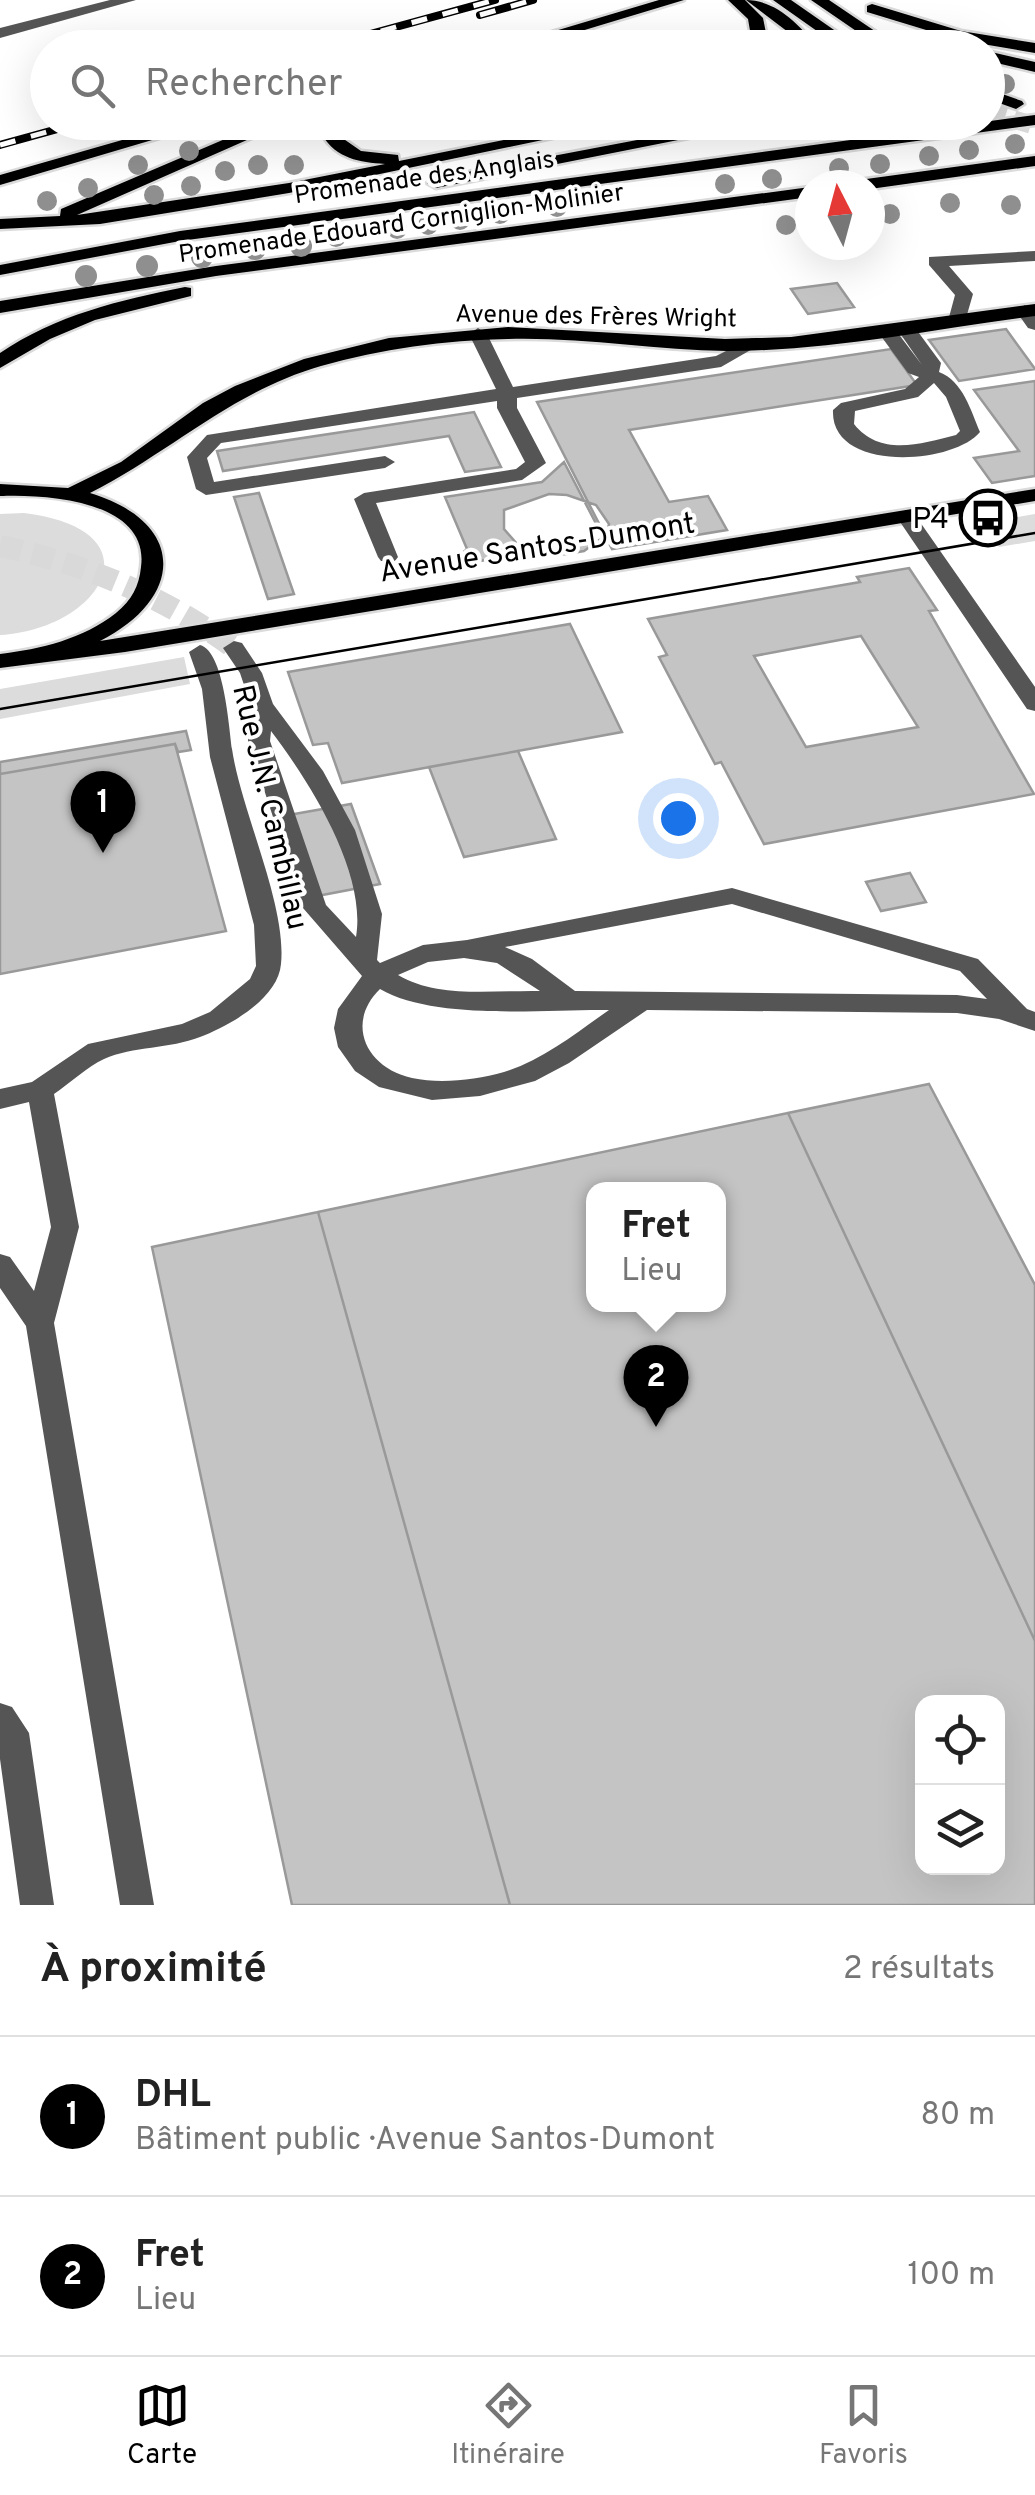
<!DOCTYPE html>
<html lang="fr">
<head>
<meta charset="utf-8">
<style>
  :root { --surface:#fff; --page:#f2f2f2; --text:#222; --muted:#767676; --line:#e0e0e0; --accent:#000 }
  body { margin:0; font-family:Overpass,sans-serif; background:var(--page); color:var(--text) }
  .controls { position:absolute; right:30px; bottom:30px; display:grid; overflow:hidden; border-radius:20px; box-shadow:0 10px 40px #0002 }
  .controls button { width:90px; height:90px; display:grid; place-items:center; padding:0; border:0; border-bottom:2px solid var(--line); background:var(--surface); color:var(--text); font:50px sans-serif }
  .compass { position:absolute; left:795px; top:170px; width:90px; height:90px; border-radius:50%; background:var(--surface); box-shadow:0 10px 40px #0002; rotate:354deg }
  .you { position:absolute; left:678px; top:818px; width:35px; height:35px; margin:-25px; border:8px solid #fff; border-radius:50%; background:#1a73e8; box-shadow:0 0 0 15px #1a73e833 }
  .badge { display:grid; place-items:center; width:65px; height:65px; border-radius:50%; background:var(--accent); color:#fff; font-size:32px; font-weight:700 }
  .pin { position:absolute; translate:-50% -82px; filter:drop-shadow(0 2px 5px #0008) }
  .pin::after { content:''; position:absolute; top:52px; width:35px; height:30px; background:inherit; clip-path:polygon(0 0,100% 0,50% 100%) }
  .popup { position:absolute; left:586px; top:1182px; width:140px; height:130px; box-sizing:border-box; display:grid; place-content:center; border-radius:20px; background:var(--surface); filter:drop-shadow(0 2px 8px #0005); font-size:32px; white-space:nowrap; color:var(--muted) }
  .popup b { font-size:38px; color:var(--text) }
  .popup::after { content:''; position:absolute; left:50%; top:100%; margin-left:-20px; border:20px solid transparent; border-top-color:var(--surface) }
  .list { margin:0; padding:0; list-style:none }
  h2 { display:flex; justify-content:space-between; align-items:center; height:130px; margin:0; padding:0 40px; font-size:42px }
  h2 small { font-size:32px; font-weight:400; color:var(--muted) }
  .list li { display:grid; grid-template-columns:65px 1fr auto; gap:30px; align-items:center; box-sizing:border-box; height:160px; padding:0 40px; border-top:2px solid var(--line) }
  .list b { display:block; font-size:38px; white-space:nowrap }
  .list p { margin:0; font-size:32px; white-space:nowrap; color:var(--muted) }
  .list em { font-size:32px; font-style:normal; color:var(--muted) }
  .icon { flex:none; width:55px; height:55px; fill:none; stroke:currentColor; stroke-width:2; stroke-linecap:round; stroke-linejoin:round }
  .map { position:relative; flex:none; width:1035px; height:1905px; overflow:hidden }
  .search { position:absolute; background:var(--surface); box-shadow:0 10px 40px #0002; left:30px; right:30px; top:30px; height:110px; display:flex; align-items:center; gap:25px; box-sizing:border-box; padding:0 35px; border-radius:55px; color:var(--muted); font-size:38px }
  .sheet { height:450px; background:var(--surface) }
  nav { display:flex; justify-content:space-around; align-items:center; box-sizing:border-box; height:140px; border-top:2px solid var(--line); background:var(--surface); font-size:28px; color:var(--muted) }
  nav a { display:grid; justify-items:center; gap:5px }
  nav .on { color:var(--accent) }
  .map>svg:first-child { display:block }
</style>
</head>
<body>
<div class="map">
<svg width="1035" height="1905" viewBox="0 0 1035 1905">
  <rect width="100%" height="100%" fill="#fff"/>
  <path fill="#dcdcdc" d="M24 513C161 530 102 629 0 635V514Z
    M1035 514V541L999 547 982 523Z
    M184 657 190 684 0 719V689Z"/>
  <path fill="#c4c4c4" stroke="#999" stroke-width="2.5" fill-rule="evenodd" d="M837 283 854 307 808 314 791 289Z
    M1006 329 1035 369 959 381 929 340Z
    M891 349 917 385 629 430 669 502 708 496 727 530 612 549 537 402Z
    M1035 381V476L992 483 974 458 1019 451 974 390Z
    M474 412 501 467 465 472 449 436 223 471 217 451Z
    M564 462 605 541 448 566 467 549 445 497 542 482Z
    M259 493 294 594 268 599 234 497Z
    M549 494 567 495 596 505 609 524 606 535 584 551 567 554 550 555 519 546 504 529V510Z
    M909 568 937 610 929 611 1034 794 764 844 721 762 715 764 659 657 667 655 648 619 860 582 857 577ZM861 636 918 727 806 747 754 656Z
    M570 624 622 732 342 783 328 743 313 745 288 672Z
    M186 731 191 750 178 752 175 744 0 774V762Z
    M175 744 226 931 0 974V774Z
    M518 751 556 839 464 857 429 767Z
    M351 804 380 884 291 901 266 819Z
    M910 873 926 902 881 911 866 882Z
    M929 1084 1035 1285V1641L788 1113Z
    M788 1113 1035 1641V1905H510L318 1212ZM594 1190H718V1304H594ZM922 1702H998V1868H922Z
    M318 1212 510 1905H292L152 1247Z"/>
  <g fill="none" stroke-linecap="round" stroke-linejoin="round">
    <path stroke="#d9d9d9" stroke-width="22" stroke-dasharray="22 11" stroke-linecap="butt" d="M0 546C85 564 164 596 234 648"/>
    <path stroke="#d9d9d9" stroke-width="18" stroke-dasharray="18 9" stroke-linecap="butt" d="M988 111 1035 126"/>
    <g stroke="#dbdbdb" stroke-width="5">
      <path id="major" d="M659 0H684L525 48H498Z
        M728 0H745L763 18 769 48H753L748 19Z
        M746 0C776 0 800 25 818 48H801L788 32Z
        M773 0H791L860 48H841Z
        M811 0H829L900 48H881Z
        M872 4 961 31 1035 43V53L959 40 867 12V6Z
        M991 52 1035 62V72L988 61Z
        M988 89 1022 101 1024 104 1016 109 988 99Z
        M1035 115V125L180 241 0 275V265L180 231Z
        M185 122H213L0 185V175Z
        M265 122H288L77 215 289 183 385 164C359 162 337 159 322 135L325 122H341L338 135 361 151 398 155 399 161 593 122H629L289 193 100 224 0 229V219L60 216 61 209Z
        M732 122H769L436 188 427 183 436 178Z
        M1035 156V166L870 189V185H850L859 180Z
        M810 187V197L216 276 0 313V301L216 266Z
        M185 287 191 288V296L95 320 50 339 0 368V353C56 315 120 300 185 287Z
        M1035 304V316C933 329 830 351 727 351 654 350 581 337 508 339 445 340 381 349 321 366 231 392 171 452 90 493 186 522 186 597 100 641L1035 489V501L125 652 0 668V654C41 649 83 639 116 613 132 600 139 586 141 567 150 500 45 494 0 496V484L68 488 121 462 203 403 235 386 304 359 389 338 508 327 725 339 791 337Z"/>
    </g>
    <path fill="#555" fill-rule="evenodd" d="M110 0H136L0 38V28Z
      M1035 251V261L949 266 973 294 964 325H950L948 321 955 295 929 265V257Z
      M1025 305 1035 312V330L1028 328 1016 311Z
      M906 323 913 325 941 363 939 372C963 381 971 411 980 432 953 465 830 473 833 410L841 403 905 389 919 377 908 373 878 332 880 328H894L922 365 897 329ZM934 383 946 397 960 431 956 435C921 444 880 457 854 424L855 411 918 397Z
      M478 328 487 334 513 387 716 356 752 338 761 344 721 367 517 398V408L546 463 522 480 376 503 398 557 395 561H381L378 557 354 499 364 493 516 469 525 462 497 408V401L221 443 207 458 214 482 385 456 395 462 385 468 206 495 196 489 187 457 207 435 496 389 469 334Z
      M906 510 913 512 1035 687V711L1027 709 896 516Z
      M234 641 242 643 262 673 273 704 323 771 355 830 382 914 377 960 380 963 423 945 467 940 732 888 978 959 1027 1009 1035 1012V1031L999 1019 957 1013 647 1010 569 1063 535 1081 480 1096 432 1100 379 1087 355 1071 338 1047 334 1028 338 1009 362 976 303 908 248 741 251 706 240 673 223 648ZM271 731C309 781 367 872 356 937L326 905 270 741ZM732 904 960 971 987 999 957 995 575 991 532 959 505 947ZM464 958 497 963 540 991C494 990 438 999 398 975L428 962ZM380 989C435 1021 545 1009 609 1010 576 1033 543 1060 504 1072 475 1080 441 1084 412 1078 366 1068 345 1023 380 989Z
      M200 645C224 651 229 727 232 749 241 811 287 905 281 964 278 999 229 1026 200 1037 170 1049 133 1046 104 1059 87 1067 70 1083 54 1094L79 1227 54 1323 154 1905H120L26 1326 0 1288V1254L10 1257 34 1291 51 1227 29 1102 0 1109V1089L32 1082 88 1044 182 1024 210 1012 250 979 256 966 254 925 210 757 202 689 189 652Z
      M0 1703 12 1707 29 1733 54 1905H20L0 1759Z"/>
    <use href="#major" fill="#000" fill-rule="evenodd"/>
    <path stroke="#000" stroke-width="2.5" d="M0 709 1035 533"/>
    <g stroke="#000" stroke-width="8">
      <path id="rail" d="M480 15 533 0
        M319 48 495 0
        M0 145 83 122"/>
    </g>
    <use href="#rail" stroke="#fff" stroke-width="5" stroke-dasharray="16" stroke-linecap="butt"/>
  </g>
  <g fill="#8f8f8f">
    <circle cx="1005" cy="84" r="10"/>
    <circle cx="1015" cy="144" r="10"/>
    <circle cx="969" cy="150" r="10"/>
    <circle cx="189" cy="151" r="10"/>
    <circle cx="929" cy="156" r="10"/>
    <circle cx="880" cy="164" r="10"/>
    <circle cx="138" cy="165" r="10"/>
    <circle cx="258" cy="165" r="10"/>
    <circle cx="294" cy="165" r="10"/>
    <circle cx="839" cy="168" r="10"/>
    <circle cx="225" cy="171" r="10"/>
    <circle cx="772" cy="179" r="10"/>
    <circle cx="725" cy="184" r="10"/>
    <circle cx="191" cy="186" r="10"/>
    <circle cx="88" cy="188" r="10"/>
    <circle cx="154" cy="195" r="10"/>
    <circle cx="47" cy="201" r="10"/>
    <circle cx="950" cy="203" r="10"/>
    <circle cx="1011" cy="205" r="10"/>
    <circle cx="557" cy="207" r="10"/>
    <circle cx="500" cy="214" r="10"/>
    <circle cx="890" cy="214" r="10"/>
    <circle cx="460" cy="220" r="10"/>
    <circle cx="428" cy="225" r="10"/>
    <circle cx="786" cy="225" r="10"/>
    <circle cx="397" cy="229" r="10"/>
    <circle cx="336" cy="237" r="10"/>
    <circle cx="301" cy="246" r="11"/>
    <circle cx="255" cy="249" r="11"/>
    <circle cx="202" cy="257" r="11"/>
    <circle cx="147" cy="266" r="11"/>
    <circle cx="86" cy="276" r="11"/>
  </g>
  <defs>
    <g id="bus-ring" transform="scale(2.875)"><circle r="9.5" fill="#fff" stroke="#000" stroke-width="1.5"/><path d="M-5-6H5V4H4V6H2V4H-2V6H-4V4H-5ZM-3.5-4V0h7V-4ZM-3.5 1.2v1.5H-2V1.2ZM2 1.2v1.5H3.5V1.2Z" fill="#000"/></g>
  </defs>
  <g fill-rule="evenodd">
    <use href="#bus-ring" x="988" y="518"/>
  </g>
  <g text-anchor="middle" stroke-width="8" stroke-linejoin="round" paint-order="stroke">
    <g font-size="25" fill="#000" stroke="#fff">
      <text transform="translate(424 176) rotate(-8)" y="9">Promenade des Anglais</text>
      <text transform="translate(401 222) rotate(-8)" y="9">Promenade Edouard Corniglion-Molinier</text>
      <text transform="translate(596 315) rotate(1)" y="9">Avenue des Frères Wright</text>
    </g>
    <g font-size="30" fill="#000" stroke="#fff" text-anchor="end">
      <text x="949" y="528">P4</text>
    </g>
    <g font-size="30" fill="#000" stroke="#fff">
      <text transform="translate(537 547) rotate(-9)" y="10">Avenue Santos-Dumont</text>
      <text transform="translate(271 807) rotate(77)" y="10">Rue J.N. Cambillau</text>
    </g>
  </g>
</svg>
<div class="controls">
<button><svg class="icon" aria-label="locate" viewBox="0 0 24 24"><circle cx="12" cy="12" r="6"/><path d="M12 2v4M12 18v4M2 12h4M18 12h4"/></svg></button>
<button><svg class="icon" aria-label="layers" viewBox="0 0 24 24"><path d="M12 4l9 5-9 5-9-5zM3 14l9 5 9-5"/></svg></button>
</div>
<svg class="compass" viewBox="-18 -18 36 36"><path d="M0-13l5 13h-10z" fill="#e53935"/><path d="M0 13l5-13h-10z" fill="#767676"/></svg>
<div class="you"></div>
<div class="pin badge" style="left:103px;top:853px">1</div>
<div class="pin badge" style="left:656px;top:1427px">2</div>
<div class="popup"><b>Fret</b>Lieu</div>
<div class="search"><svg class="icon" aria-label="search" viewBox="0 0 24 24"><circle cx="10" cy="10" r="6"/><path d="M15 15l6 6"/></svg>Rechercher</div>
</div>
<section class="sheet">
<h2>À proximité<small>2 résultats</small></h2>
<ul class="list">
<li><span class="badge">1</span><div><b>DHL</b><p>Bâtiment public · Avenue Santos-Dumont</p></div><em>80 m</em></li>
<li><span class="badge">2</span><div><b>Fret</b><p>Lieu</p></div><em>100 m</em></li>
</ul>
</section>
<nav>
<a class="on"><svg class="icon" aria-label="map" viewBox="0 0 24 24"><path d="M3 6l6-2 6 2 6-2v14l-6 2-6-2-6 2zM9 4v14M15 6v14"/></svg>Carte</a>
<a><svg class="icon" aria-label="directions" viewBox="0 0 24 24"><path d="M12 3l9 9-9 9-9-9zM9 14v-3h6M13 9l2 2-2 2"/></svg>Itinéraire</a>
<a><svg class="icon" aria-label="saved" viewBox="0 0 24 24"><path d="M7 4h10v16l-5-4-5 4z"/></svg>Favoris</a>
</nav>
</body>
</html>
